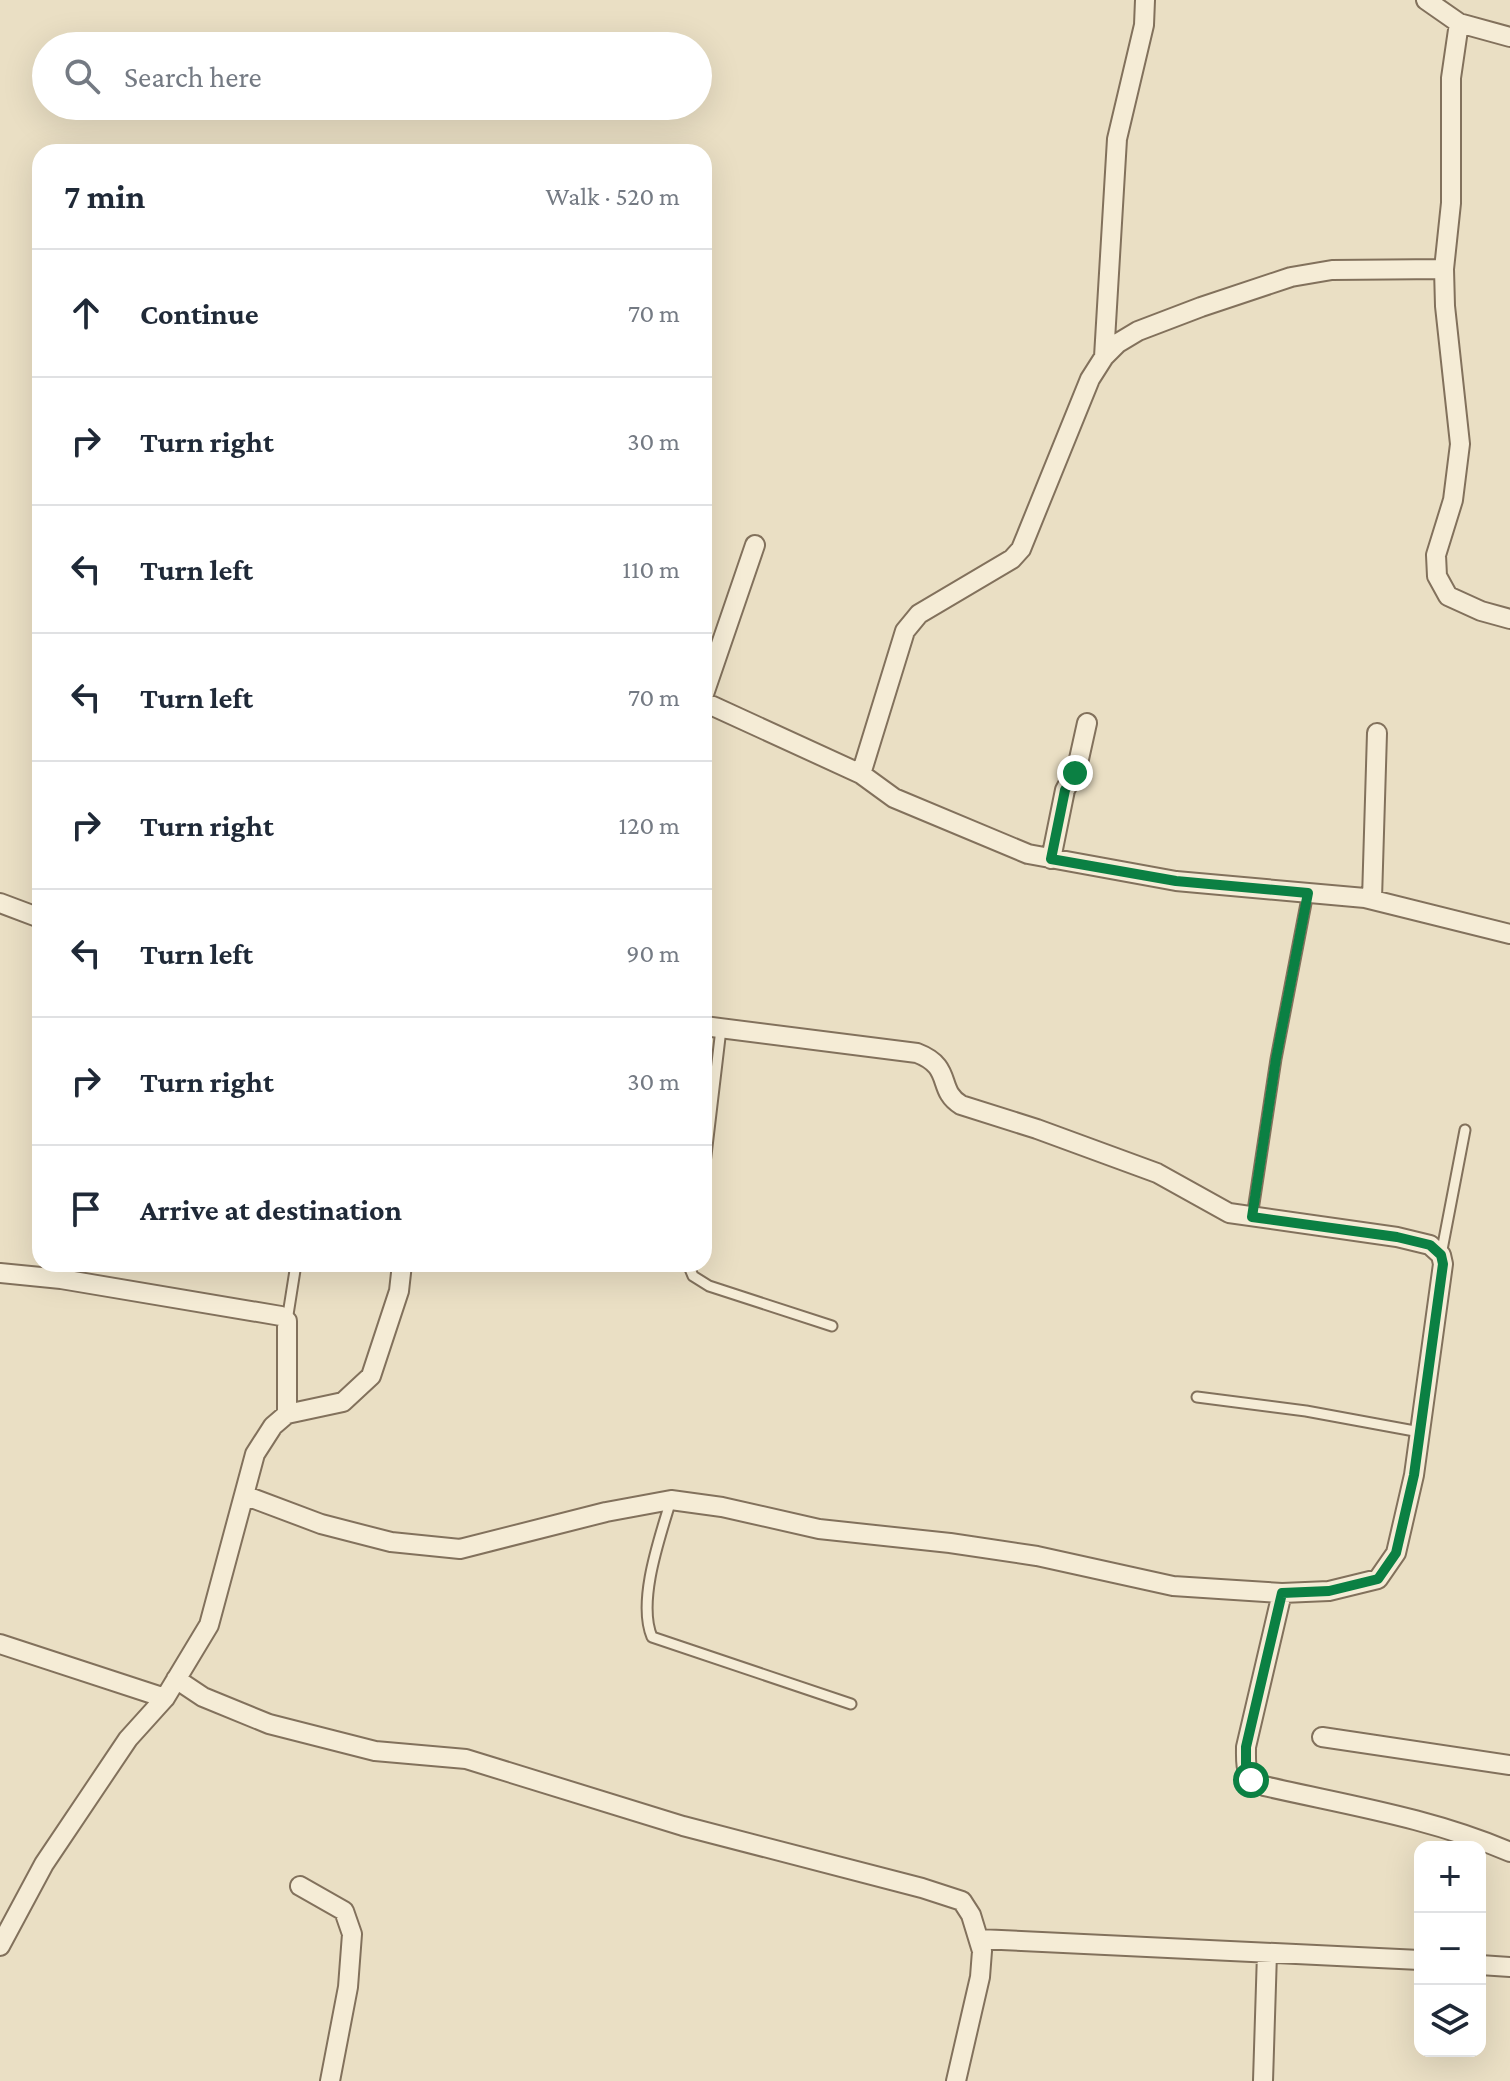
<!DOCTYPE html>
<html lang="en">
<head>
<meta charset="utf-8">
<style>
  :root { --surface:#fff; --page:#f2f2f3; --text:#1f2937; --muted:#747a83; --line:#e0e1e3 }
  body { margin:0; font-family:"Crimson Pro",serif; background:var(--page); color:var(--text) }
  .controls { position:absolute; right:24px; bottom:24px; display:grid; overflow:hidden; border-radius:16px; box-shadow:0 8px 32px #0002 }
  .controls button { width:72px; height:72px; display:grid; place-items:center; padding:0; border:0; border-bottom:2px solid var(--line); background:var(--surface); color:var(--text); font:40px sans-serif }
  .stop { position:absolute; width:24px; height:24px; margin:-18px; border:6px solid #0b8043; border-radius:50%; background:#fff }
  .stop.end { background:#0b8043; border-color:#fff; box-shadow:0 2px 8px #0008 }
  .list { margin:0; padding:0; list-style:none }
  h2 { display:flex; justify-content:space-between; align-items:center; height:104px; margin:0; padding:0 32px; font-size:34px }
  h2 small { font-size:26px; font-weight:400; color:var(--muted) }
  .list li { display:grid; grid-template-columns:52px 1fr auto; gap:24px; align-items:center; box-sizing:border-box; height:128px; padding:0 32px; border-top:2px solid var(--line) }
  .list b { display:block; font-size:30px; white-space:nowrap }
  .list em { font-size:26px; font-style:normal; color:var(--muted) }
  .icon { flex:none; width:44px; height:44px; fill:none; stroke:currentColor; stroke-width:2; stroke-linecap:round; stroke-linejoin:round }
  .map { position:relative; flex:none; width:1510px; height:2081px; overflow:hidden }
  .search { position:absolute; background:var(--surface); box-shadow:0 8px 32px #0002; left:32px; top:32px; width:680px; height:88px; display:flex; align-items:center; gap:20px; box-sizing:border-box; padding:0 28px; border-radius:44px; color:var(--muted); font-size:30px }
  .panel { position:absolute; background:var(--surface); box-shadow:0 8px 32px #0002; left:32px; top:144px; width:680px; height:1128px; border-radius:24px }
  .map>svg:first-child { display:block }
</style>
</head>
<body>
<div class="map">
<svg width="1510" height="2081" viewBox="0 0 1510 2081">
  <rect width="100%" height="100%" fill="#eadfc4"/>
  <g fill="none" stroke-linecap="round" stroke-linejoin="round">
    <g stroke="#82715c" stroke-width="13">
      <path id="lane" d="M704 1172 721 1029
        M1252 1217 1276 1059 1308 893
        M1441 1255 1465 1130
        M688 1264 693 1276 709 1286 832 1326
        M287 1321 296 1264
        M1197 1397 1306 1411 1420 1432
        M671 1500C660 1537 637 1601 652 1637L851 1704"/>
    </g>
    <g stroke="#82715c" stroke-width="22">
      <path id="street" d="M1426 0 1459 23 1510 37
        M1459 23 1451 78V203L1444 269 1445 306 1460 444 1453 500 1436 555 1437 576 1448 596 1481 611 1510 619
        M1104 357 1117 139 1144 25 1145 0
        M704 694 755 545
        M704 702 861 774 894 798 1028 854 1176 881 1365 898 1510 934
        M861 774 905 631 919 614 1012 559 1021 549 1090 379 1104 357 1118 343 1138 331 1201 307 1291 277 1332 270 1444 269
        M1051 859 1065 790 1077 768 1087 723
        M1372 899 1377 733
        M0 903 40 918
        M0 1273 61 1279 281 1316 287 1321V1414
        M244 1495 321 1524 391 1542 460 1549 606 1512 671 1500 722 1507 819 1529 950 1543 1037 1556 1173 1586 1282 1593 1329 1591 1378 1579 1396 1553 1414 1475 1443 1264 1441 1255 1430 1245 1397 1237 1229 1213 1157 1173 1037 1129 961 1105C936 1090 954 1067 917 1053L704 1026
        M1282 1593 1246 1747C1246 1768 1244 1776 1264 1786 1347 1805 1431 1818 1510 1852
        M0 1644 165 1698
        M176 1679 203 1697 269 1724 375 1751 466 1759 683 1826 922 1888 962 1901 971 1915 982 1951 980 1977 956 2081
        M1322 1737 1510 1765
        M300 1886 344 1911 352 1934 348 1987 330 2081
        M979 1939 1420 1960
        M0 1946 44 1864 128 1739 165 1698 209 1625 255 1454 273 1426 287 1414 343 1402 371 1376 399 1291 402 1264
        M1480 1965 1510 1967
        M1263 2081 1267 1953"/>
    </g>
    <use href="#lane" stroke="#f5ecd6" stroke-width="9"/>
    <use href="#street" stroke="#f5ecd6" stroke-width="18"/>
  </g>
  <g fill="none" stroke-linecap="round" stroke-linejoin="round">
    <path stroke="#0b8043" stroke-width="10" d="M1075 773 1065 790 1051 859 1176 881 1308 893 1276 1059 1252 1217 1397 1237 1430 1245 1441 1255 1443 1264 1414 1475 1396 1553 1378 1579 1329 1591 1282 1593 1246 1747V1768L1251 1780"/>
  </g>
</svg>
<div class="controls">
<button>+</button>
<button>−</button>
<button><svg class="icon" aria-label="layers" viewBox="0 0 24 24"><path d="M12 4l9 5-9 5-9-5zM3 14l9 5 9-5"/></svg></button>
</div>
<div class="stop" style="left:1251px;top:1780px"></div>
<div class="stop end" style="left:1075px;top:773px"></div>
<div class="search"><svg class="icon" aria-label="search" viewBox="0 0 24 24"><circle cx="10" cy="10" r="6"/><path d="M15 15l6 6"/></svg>Search here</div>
<section class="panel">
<h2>7 min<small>Walk · 520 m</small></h2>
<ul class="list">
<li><svg class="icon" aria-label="ahead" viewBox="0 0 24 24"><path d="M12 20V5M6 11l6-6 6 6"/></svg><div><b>Continue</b></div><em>70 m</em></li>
<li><svg class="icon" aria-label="right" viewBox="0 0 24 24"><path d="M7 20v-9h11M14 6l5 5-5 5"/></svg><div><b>Turn right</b></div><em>30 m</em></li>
<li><svg class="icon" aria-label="left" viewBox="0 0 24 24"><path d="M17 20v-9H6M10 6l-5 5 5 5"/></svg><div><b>Turn left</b></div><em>110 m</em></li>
<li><svg class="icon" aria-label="left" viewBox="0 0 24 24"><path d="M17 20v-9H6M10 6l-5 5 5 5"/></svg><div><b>Turn left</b></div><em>70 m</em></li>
<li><svg class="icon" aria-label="right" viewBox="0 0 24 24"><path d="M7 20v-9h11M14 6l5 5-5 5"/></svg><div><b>Turn right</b></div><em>120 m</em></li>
<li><svg class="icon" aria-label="left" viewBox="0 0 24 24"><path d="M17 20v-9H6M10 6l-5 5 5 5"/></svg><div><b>Turn left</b></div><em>90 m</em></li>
<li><svg class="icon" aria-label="right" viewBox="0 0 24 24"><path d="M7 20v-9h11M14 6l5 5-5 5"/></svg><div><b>Turn right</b></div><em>30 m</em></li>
<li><svg class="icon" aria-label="arrive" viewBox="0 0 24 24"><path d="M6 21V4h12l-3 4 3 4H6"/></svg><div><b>Arrive at destination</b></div></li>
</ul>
</section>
</div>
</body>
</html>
